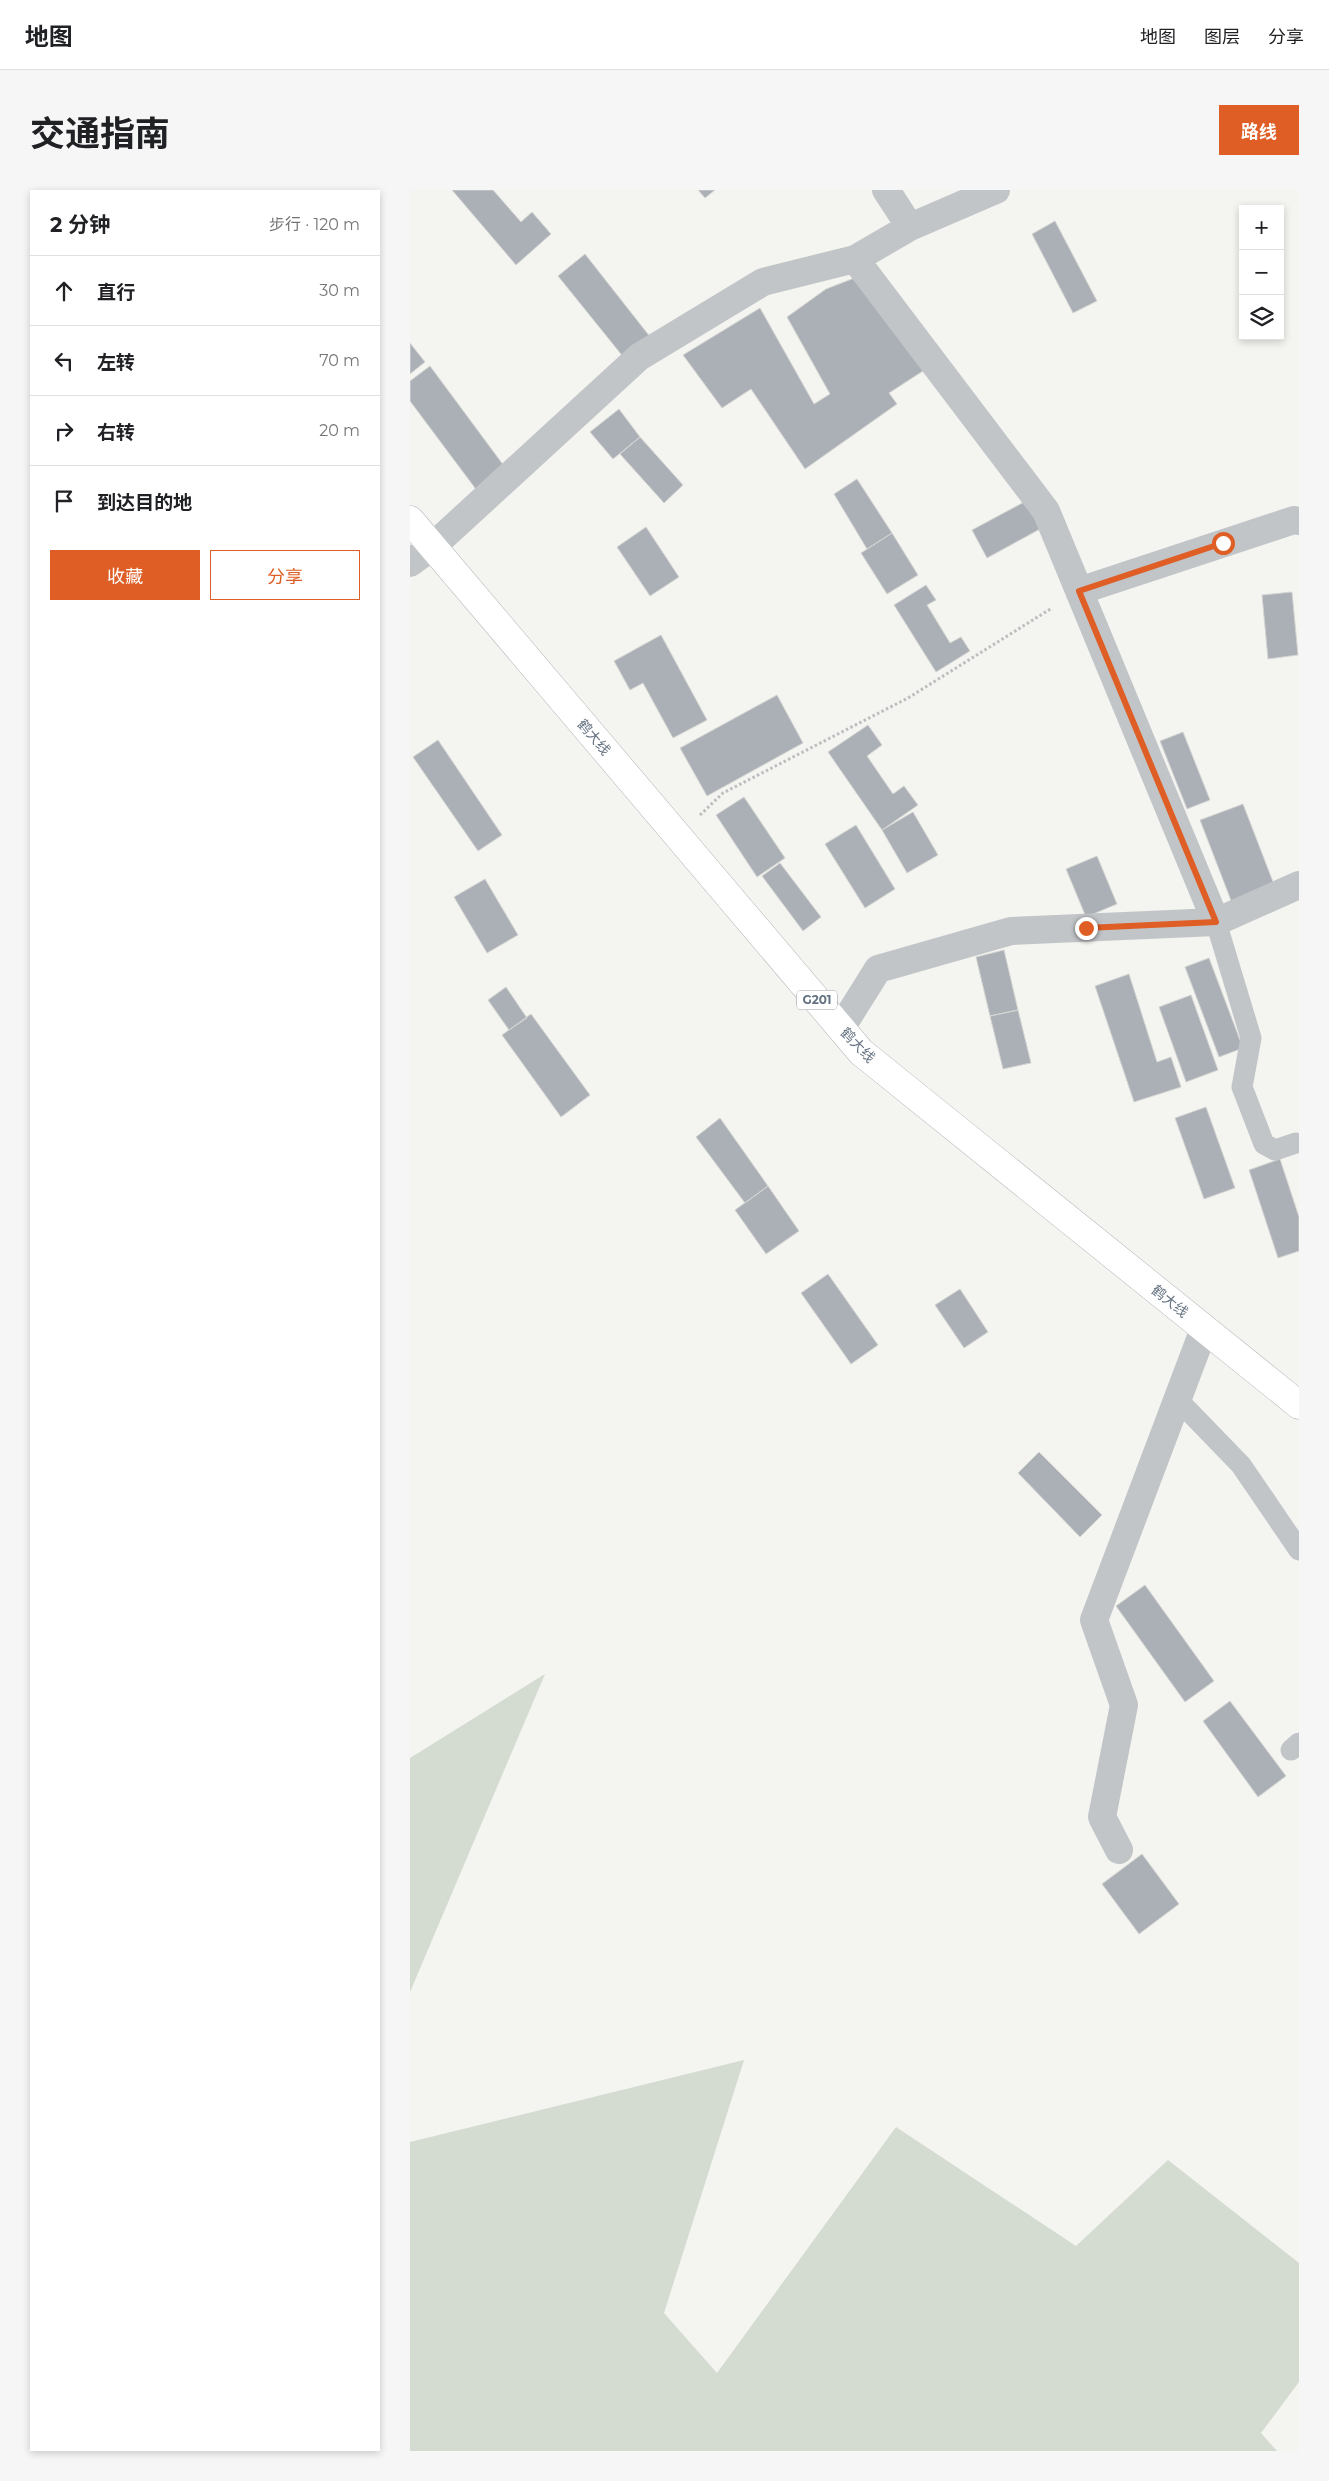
<!DOCTYPE html>
<html lang="zh">
<head>
<meta charset="utf-8">
<style>
  :root { --surface:#fff; --page:#f6f6f6; --text:#202124; --muted:#757577; --line:#e0e0e0; --accent:#df5e25 }
  body { margin:0; font-family:Montserrat,"Noto Sans SC",sans-serif; background:var(--page); color:var(--text) }
  .controls { position:absolute; right:15px; top:15px; display:grid; overflow:hidden; border-radius:0px; box-shadow:0 2px 8px #0003 }
  .controls button { width:45px; height:45px; display:grid; place-items:center; padding:0; border:0; border-bottom:1px solid var(--line); background:var(--surface); color:var(--text); font:25px sans-serif }
  .stop { position:absolute; width:15px; height:15px; margin:-11px; border:4px solid #df5e25; border-radius:50%; background:#fff }
  .stop.end { background:#df5e25; border-color:#fff; box-shadow:0 1px 5px #0008 }
  .list { margin:0; padding:0; list-style:none }
  h2 { display:flex; justify-content:space-between; align-items:center; height:65px; margin:0; padding:0 20px; font-size:21px }
  h2 small { font-size:16px; font-weight:400; color:var(--muted) }
  .list li { display:grid; grid-template-columns:32px 1fr auto; gap:15px; align-items:center; box-sizing:border-box; height:70px; padding:0 20px; border-top:1px solid var(--line) }
  .list b { display:block; font-size:19px; white-space:nowrap }
  .list em { font-size:16px; font-style:normal; color:var(--muted) }
  .actions { display:flex; gap:10px; padding:15px 20px }
  .actions a { flex:1; padding:11px 0; border:1px solid var(--accent); border-radius:0px; text-align:center; font-size:18px; color:var(--accent) }
  .actions .main { background:var(--accent); color:#fff }
  .icon { flex:none; width:28px; height:28px; fill:none; stroke:currentColor; stroke-width:2; stroke-linecap:round; stroke-linejoin:round }
  .map { position:relative; flex:none; width:889px; height:2261px; overflow:hidden; border-radius:0px }
  header { display:flex; align-items:center; gap:30px; box-sizing:border-box; height:70px; padding:0 25px; background:var(--surface); border-bottom:1px solid var(--line) }
  header strong { font-size:24px }
  nav { display:flex; gap:28px; margin-inline-start:auto; font-size:18px }
  .intro { display:flex; align-items:center; justify-content:space-between; box-sizing:border-box; height:120px; padding:0 30px }
  h1 { margin:0; font-size:35px }
  .button { padding:12px 22px; border-radius:0px; background:var(--accent); color:#fff; font-size:18px; font-weight:700 }
  main { display:flex; gap:30px; padding:0 30px }
  aside { flex:1; background:var(--surface); border-radius:0px; box-shadow:0 2px 8px #0003 }
  .map>svg:first-child { display:block }
</style>
</head>
<body>
<header>
<strong>地图</strong>
<nav><a>地图</a><a>图层</a><a>分享</a></nav>
</header>
<div class="intro"><h1>交通指南</h1><a class="button">路线</a></div>
<main>
<aside>
<h2>2 分钟<small>步行 · 120 m</small></h2>
<ul class="list">
<li><svg class="icon" aria-label="ahead" viewBox="0 0 24 24"><path d="M12 20V5M6 11l6-6 6 6"/></svg><div><b>直行</b></div><em>30 m</em></li>
<li><svg class="icon" aria-label="left" viewBox="0 0 24 24"><path d="M17 20v-9H6M10 6l-5 5 5 5"/></svg><div><b>左转</b></div><em>70 m</em></li>
<li><svg class="icon" aria-label="right" viewBox="0 0 24 24"><path d="M7 20v-9h11M14 6l5 5-5 5"/></svg><div><b>右转</b></div><em>20 m</em></li>
<li><svg class="icon" aria-label="arrive" viewBox="0 0 24 24"><path d="M6 21V4h12l-3 4 3 4H6"/></svg><div><b>到达目的地</b></div></li>
</ul>
<div class="actions"><a class="main">收藏</a><a>分享</a></div>
</aside>
<div class="map">
<svg width="889" height="2261" viewBox="0 0 889 2261">
  <rect width="100%" height="100%" fill="#f4f4f0"/>
  <path fill="#d4dbd1" d="M135 1484 0 1802V1568Z
    M334 1870 254 2123 307 2183 486 1937 666 2056 758 1970 889 2073V2192L851 2243 867 2261H0V1952Z"/>
  <path fill="#aab0b6" stroke="#d5d5d3" d="M42 0H83L111 32 122 22 141 44 106 75Z
    M288 0H305L295 8Z
    M645 31 687 111 663 123 622 44Z
    M175 64 241 148 215 169 148 86Z
    M447 87 516 179 479 203 487 214 395 279 341 199 312 218 273 165 350 118 404 214 420 204 377 127 416 99Z
    M0 153 15 172 0 184Z
    M20 176 97 280 68 302 0 211V191Z
    M209 219 230 247 203 269 180 242Z
    M230 247 273 295 254 313 210 264Z
    M447 289 482 343 457 359 424 304Z
    M616 311 630 339 577 368 562 340Z
    M236 337 269 387 240 406 207 357Z
    M482 343 508 385 477 404 451 363Z
    M516 395 526 410 517 415 540 453 551 447 560 461 526 482 484 415Z
    M882 402 888 465 858 469 852 405Z
    M251 445 297 530 263 548 233 493 220 500 204 471Z
    M367 505 393 553 297 606 270 558Z
    M458 535 472 555 457 566 483 604 494 596 508 615 472 640 418 562Z
    M773 542 800 610 777 619 750 551Z
    M28 550 92 645 68 661 3 567Z
    M334 607 375 668 347 687 306 625Z
    M833 614 865 697 822 713 790 630Z
    M503 622 528 665 497 683 472 640Z
    M446 635 485 699 455 718 415 654Z
    M687 666 707 714 676 727 656 679Z
    M370 673 411 727 393 741 352 686Z
    M75 689 108 745 77 763 44 707Z
    M594 760 608 820 580 826 566 767Z
    M799 768 833 858 809 867 775 777Z
    M719 784 747 872 761 867 771 897 724 912 685 796Z
    M96 797 117 828 99 840 78 810Z
    M781 805 808 880 776 892 749 817Z
    M608 820 621 873 593 879 580 826Z
    M121 824 180 905 151 927 92 845Z
    M796 917 825 998 794 1009 765 928Z
    M310 928 358 996 335 1013 286 947Z
    M870 969 889 1027V1061L868 1068 839 980Z
    M358 996 389 1041 356 1064 325 1020Z
    M418 1084 468 1155 441 1174 391 1103Z
    M550 1099 578 1142 554 1158 525 1115Z
    M629 1262 692 1325 670 1347 608 1283Z
    M735 1395 804 1491 775 1512 706 1416Z
    M820 1511 876 1586 848 1607 793 1531Z
    M732 1664 769 1714 729 1744 692 1694Z"/>
  <g fill="none" stroke-linecap="round" stroke-linejoin="round">
    <g stroke="#b4b7ba" stroke-width="29">
      <path id="trunk" d="M0 330 451 862 889 1215"/>
    </g>
    <path stroke="#bbbdbf" stroke-width="3" stroke-dasharray="2.5 2.5" stroke-linecap="butt" d="M290 625 313 603 498 508 642 418"/>
    <path stroke="#c2c5c8" stroke-width="21" d="M806 732 841 848 832 897 854 954 865 960 886 953
      M768 1210 831 1275 889 1360
      M881 1560 889 1553"/>
    <path stroke="#c2c5c8" stroke-width="28" d="M476 0 500 37
      M445 69 636 321 806 732
      M0 373 23 356 229 167 353 92 445 69 500 37 586 0
      M669 401 884 330 889 331
      M431 838 468 779 601 741 806 732 889 695
      M709 1660 692 1627 714 1515 684 1430 794 1139"/>
    <use href="#trunk" stroke="#fff" stroke-width="28"/>
  </g>
  <g fill="none" stroke-linecap="round" stroke-linejoin="round">
    <path stroke="#df5e25" stroke-width="6" d="M676 738 806 732 669 401 813 353"/>
  </g>
  <g text-anchor="middle" stroke-width="5" stroke-linejoin="round" paint-order="stroke">
    <rect fill="#fff" stroke="#929ca7" stroke-width="1" x="387" y="800.5" width="40" height="19" rx="4"/>
    <g font-size="12" font-weight="bold" fill="#647281">
      <text x="407" y="814">G201</text>
    </g>
    <g font-size="14" fill="#647281" stroke="#fff">
      <text transform="translate(184 547) rotate(50)" y="5">鹤大线</text>
      <text transform="translate(448 855) rotate(46)" y="5">鹤大线</text>
      <text transform="translate(760 1111) rotate(39)" y="5">鹤大线</text>
    </g>
  </g>
</svg>
<div class="controls">
<button>+</button>
<button>−</button>
<button><svg class="icon" aria-label="layers" viewBox="0 0 24 24"><path d="M12 4l9 5-9 5-9-5zM3 14l9 5 9-5"/></svg></button>
</div>
<div class="stop" style="left:813px;top:353px"></div>
<div class="stop end" style="left:676px;top:738px"></div>
</div>
</main>
</body>
</html>
